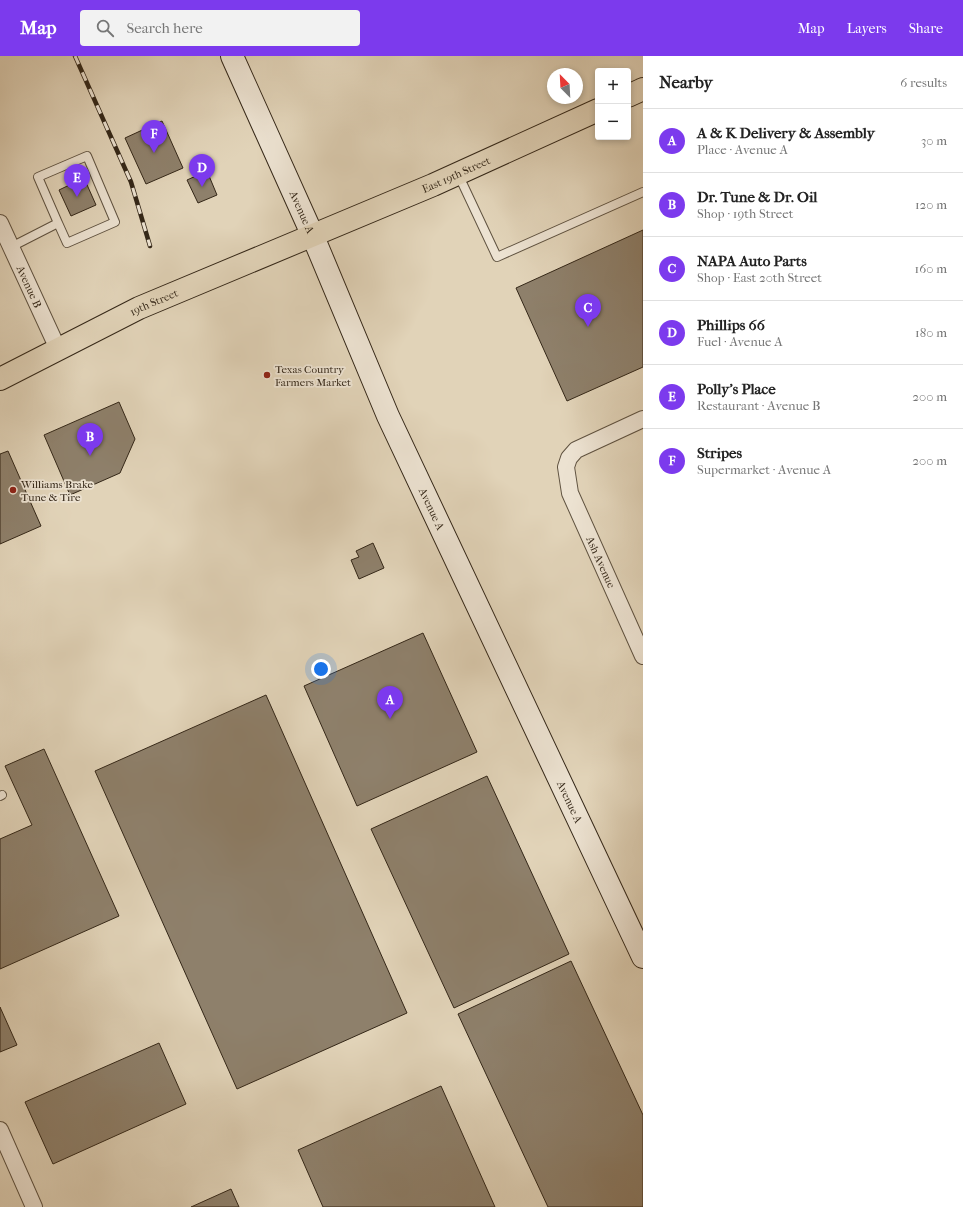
<!DOCTYPE html>
<html lang="en">
<head>
<meta charset="utf-8">
<style>
  :root { --surface:#fff; --page:#f2f2f2; --text:#222; --muted:#767676; --line:#e0e0e0; --accent:#7c3aed }
  body { margin:0; font-family:"IM FELL French Canon",serif; background:var(--page); color:var(--text) }
  .controls { position:absolute; right:12px; top:12px; display:grid; overflow:hidden; border-radius:4px; box-shadow:0 2px 6px #0003 }
  .controls button { width:36px; height:36px; display:grid; place-items:center; padding:0; border:0; border-bottom:1px solid var(--line); background:var(--surface); color:var(--text); font:20px sans-serif }
  .compass { position:absolute; left:547px; top:12px; width:36px; height:36px; border-radius:50%; background:var(--surface); box-shadow:0 2px 6px #0003; rotate:336deg }
  .you { position:absolute; left:321px; top:613px; width:14px; height:14px; margin:-10px; border:3px solid #fff; border-radius:50%; background:#1a73e8; box-shadow:0 0 0 6px #1a73e833 }
  .badge { display:grid; place-items:center; width:26px; height:26px; border-radius:50%; background:var(--accent); color:#fff; font-size:13px; font-weight:700 }
  .pin { position:absolute; translate:-50% -33px; filter:drop-shadow(0 1px 2px #0008) }
  .pin::after { content:''; position:absolute; top:21px; width:14px; height:12px; background:inherit; clip-path:polygon(0 0,100% 0,50% 100%) }
  .list { margin:0; padding:0; list-style:none }
  h2 { display:flex; justify-content:space-between; align-items:center; height:52px; margin:0; padding:0 16px; font-size:17px }
  h2 small { font-size:13px; font-weight:400; color:var(--muted) }
  .list li { display:grid; grid-template-columns:26px 1fr auto; gap:12px; align-items:center; box-sizing:border-box; height:64px; padding:0 16px; border-top:1px solid var(--line) }
  .list b { display:block; font-size:15px; white-space:nowrap }
  .list p { margin:0; font-size:13px; white-space:nowrap; color:var(--muted) }
  .list em { font-size:13px; font-style:normal; color:var(--muted) }
  .icon { flex:none; width:22px; height:22px; fill:none; stroke:currentColor; stroke-width:2; stroke-linecap:round; stroke-linejoin:round }
  .map { position:relative; flex:none; width:643px; height:1151px; overflow:hidden }
  header { display:flex; align-items:center; gap:24px; box-sizing:border-box; height:56px; padding:0 20px; background:var(--accent); color:#fff }
  header strong { font-size:19px }
  nav { display:flex; gap:22px; margin-inline-start:auto; font-size:14px }
  .search { width:280px; height:36px; background:var(--page); display:flex; align-items:center; gap:10px; box-sizing:border-box; padding:0 14px; border-radius:4px; color:var(--muted); font-size:15px }
  main { display:flex }
  aside { flex:1; background:var(--surface) }
  .map>svg:first-child { display:block }
</style>
</head>
<body>
<header>
<strong>Map</strong>
<div class="search"><svg class="icon" aria-label="search" viewBox="0 0 24 24"><circle cx="10" cy="10" r="6"/><path d="M15 15l6 6"/></svg>Search here</div>
<nav><a>Map</a><a>Layers</a><a>Share</a></nav>
</header>
<main>
<div class="map">
<svg width="643" height="1151" viewBox="0 0 643 1151">
  <rect width="100%" height="100%" fill="#e1d3b8"/>
  <filter id="stains"><feTurbulence type="fractalNoise" baseFrequency=".005" numOctaves="4"/><feColorMatrix values="0 0 0 0 .2 0 0 0 0 .09 0 0 0 0 .02 0 0 0 .5 -.17"/></filter>
  <radialGradient id="worn" r=".72"><stop offset=".6" stop-color="#630" stop-opacity="0"/><stop offset="1" stop-color="#630" stop-opacity=".3"/></radialGradient>
  <path fill="#8e806b" stroke="#342718" d="M162 65 183 112 146 128 125 82Z
    M207 115 217 139 198 147 187 124Z
    M84 122 96 149 71 160 59 134Z
    M643 174V311L567 345 516 232Z
    M119 346 135 383 120 417 70 439 44 379Z
    M8 395 41 470 0 488V398Z
    M373 487 384 512 359 523 351 504 359 501 356 495Z
    M423 577 477 696 357 750 304 630Z
    M266 639 407 957 237 1033 95 715Z
    M44 693 119 860 0 913V783L32 769 5 710Z
    M487 720 569 898 454 952 371 773Z
    M571 905 643 1059V1151H548L458 958Z
    M0 951 17 989 0 996Z
    M159 987 186 1048 53 1108 25 1046Z
    M441 1030 495 1151H323L298 1094Z
    M231 1133 239 1151H191Z"/>
  <g fill="none" stroke-linecap="round" stroke-linejoin="round">
    <g stroke="#5f5240" stroke-width="10">
      <path id="service" d="M458 118 497 201 643 136
        M11 191 58 167 38 121 87 100 115 166 67 187 58 167
        M0 740 2 739"/>
    </g>
    <g stroke="#5f5240" stroke-width="18">
      <g id="minor">
        <path id="s1" d="M0 167 58 293"/>
        <path id="s2" d="M643 363 576 394 569 402 566 411 570 437 643 600"/>
        <path d="M0 1074 34 1151"/>
      </g>
    </g>
    <g stroke="#342718" stroke-width="24">
      <g id="secondary">
        <path id="s3" d="M232 0 312 178 388 360 643 901"/>
      </g>
    </g>
    <g stroke="#342718" stroke-width="24">
      <g id="primary">
        <path d="M628 40 643 33"/>
        <path id="s4" d="M0 323 139 252 433 129 598 54"/>
      </g>
    </g>
    <use href="#service" stroke="#ece2d1" stroke-width="8"/>
    <use href="#minor" stroke="#ece2d1" stroke-width="16"/>
    <use href="#secondary" stroke="#ece2d1" stroke-width="22"/>
    <use href="#primary" stroke="#e1d3b8" stroke-width="22"/>
    <g stroke="#342718" stroke-width="4.5">
      <path id="rail" d="M75 0 131 126 150 190"/>
    </g>
    <use href="#rail" stroke="#ece2d1" stroke-width="3" stroke-dasharray="9" stroke-linecap="butt"/>
  </g>
  <g fill="#8f2418" stroke="#ece2d1" stroke-width="1.5">
    <circle cx="267" cy="319" r="4"/>
    <circle cx="13" cy="434" r="4"/>
  </g>
  <g text-anchor="middle" stroke-width="3.5" stroke-linejoin="round" paint-order="stroke">
    <g font-size="11" fill="#342718" stroke="#ece2d1">
      <text dy="4" stroke="none"><textPath href="#s4" startOffset="500">East 19th Street</textPath></text>
      <text dy="4" stroke="none"><textPath href="#s3" startOffset="171">Avenue A</textPath></text>
      <text dy="4" stroke="none"><textPath href="#s1" startOffset="70">Avenue B</textPath></text>
      <text dy="4" stroke="none"><textPath href="#s4" startOffset="172">19th Street</textPath></text>
      <text dy="4" stroke="none"><textPath href="#s3" startOffset="495">Avenue A</textPath></text>
      <text dy="4" stroke="none"><textPath href="#s2" startOffset="196">Ash Avenue</textPath></text>
      <text dy="4" stroke="none"><textPath href="#s3" startOffset="819">Avenue A</textPath></text>
    </g>
    <g font-size="11" fill="#342718" stroke="#ece2d1" text-anchor="start">
      <text x="275" y="317">Texas Country<tspan x="275" dy="13">Farmers Market</tspan></text>
      <text x="21" y="432">Williams Brake<tspan x="21" dy="13">Tune &amp; Tire</tspan></text>
    </g>
  </g>
  <rect width="100%" height="100%" filter="url(#stains)"/>
  <rect width="100%" height="100%" fill="url(#worn)"/>
</svg>
<div class="controls">
<button>+</button>
<button>−</button>
</div>
<svg class="compass" viewBox="-18 -18 36 36"><path d="M0-13l5 13h-10z" fill="#e53935"/><path d="M0 13l5-13h-10z" fill="#767676"/></svg>
<div class="you"></div>
<div class="pin badge" style="left:390px;top:663px">A</div>
<div class="pin badge" style="left:90px;top:400px">B</div>
<div class="pin badge" style="left:588px;top:271px">C</div>
<div class="pin badge" style="left:202px;top:131px">D</div>
<div class="pin badge" style="left:77px;top:141px">E</div>
<div class="pin badge" style="left:154px;top:97px">F</div>
</div>
<aside>
<h2>Nearby<small>6 results</small></h2>
<ul class="list">
<li><span class="badge">A</span><div><b>A &amp; K Delivery &amp; Assembly</b><p>Place · Avenue A</p></div><em>30 m</em></li>
<li><span class="badge">B</span><div><b>Dr. Tune &amp; Dr. Oil</b><p>Shop · 19th Street</p></div><em>120 m</em></li>
<li><span class="badge">C</span><div><b>NAPA Auto Parts</b><p>Shop · East 20th Street</p></div><em>160 m</em></li>
<li><span class="badge">D</span><div><b>Phillips 66</b><p>Fuel · Avenue A</p></div><em>180 m</em></li>
<li><span class="badge">E</span><div><b>Polly's Place</b><p>Restaurant · Avenue B</p></div><em>200 m</em></li>
<li><span class="badge">F</span><div><b>Stripes</b><p>Supermarket · Avenue A</p></div><em>200 m</em></li>
</ul>
</aside>
</main>
</body>
</html>
